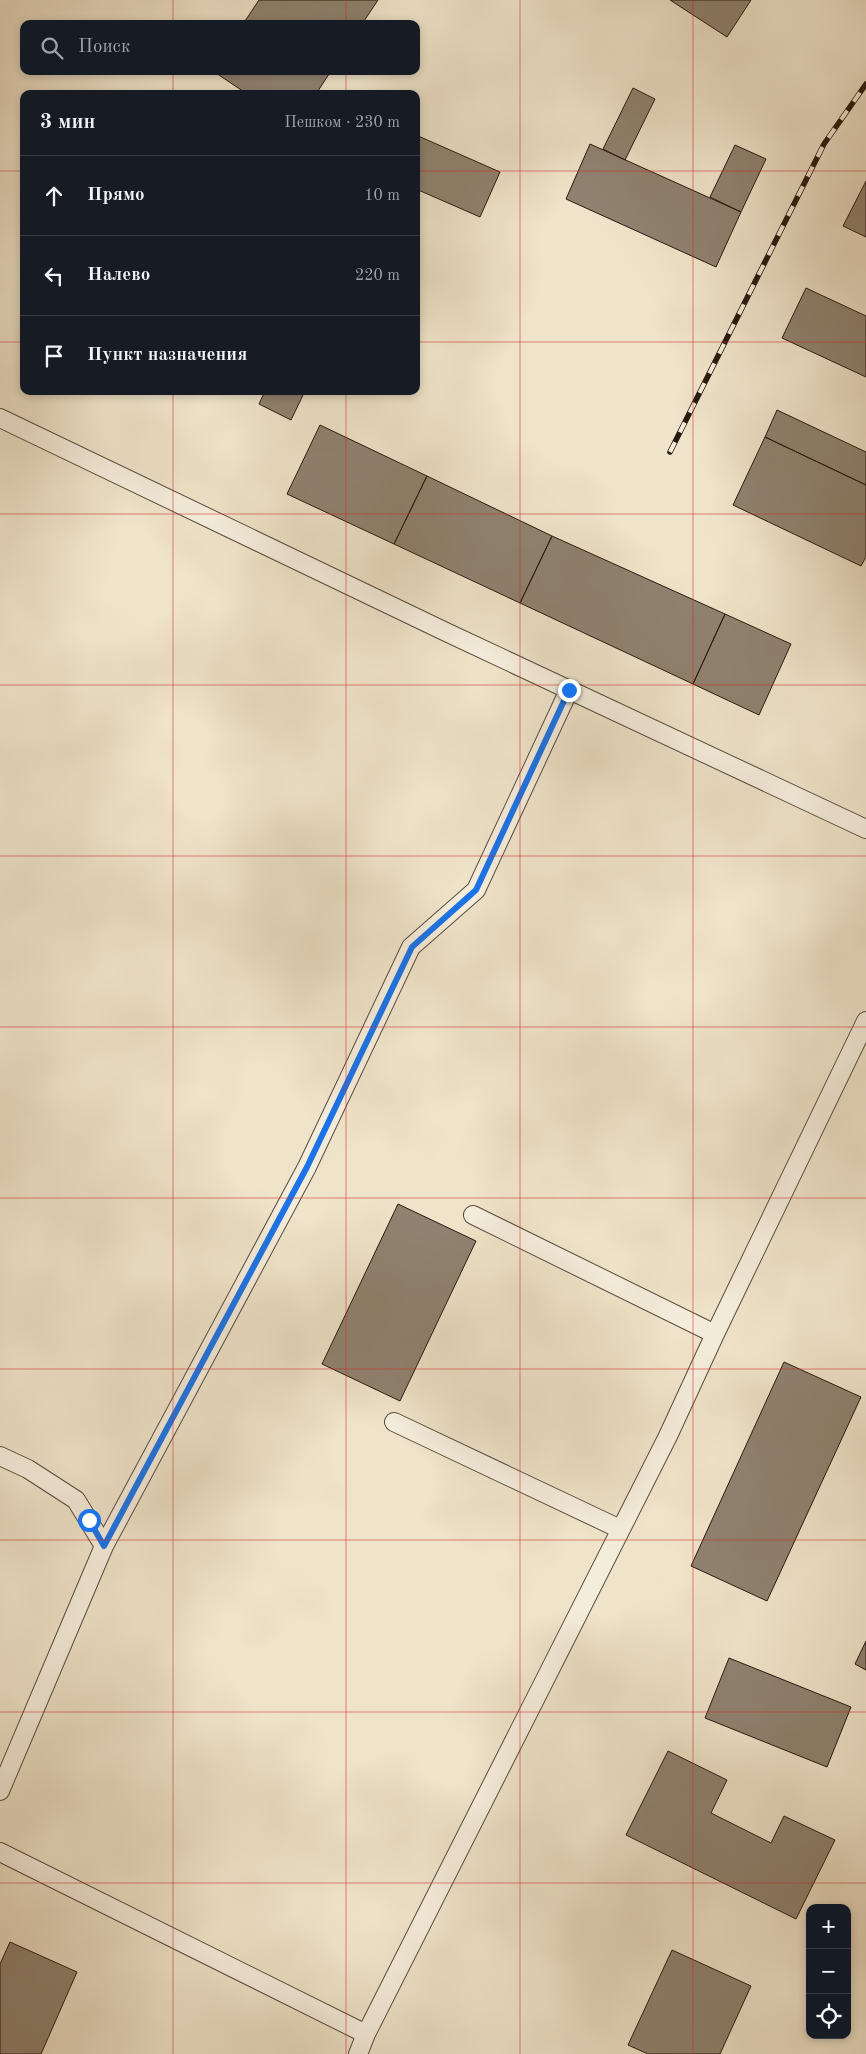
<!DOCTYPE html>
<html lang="ru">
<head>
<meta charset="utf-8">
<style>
  :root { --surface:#171b24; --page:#242831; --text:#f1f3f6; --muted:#9ea1a6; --line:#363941 }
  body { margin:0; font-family:"Old Standard TT",serif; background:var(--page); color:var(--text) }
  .controls { position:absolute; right:15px; bottom:15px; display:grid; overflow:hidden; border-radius:10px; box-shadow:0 2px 8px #0003 }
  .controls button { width:45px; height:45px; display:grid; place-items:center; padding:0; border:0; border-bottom:1px solid var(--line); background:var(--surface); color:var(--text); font:25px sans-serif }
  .stop { position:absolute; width:15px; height:15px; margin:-11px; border:4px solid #1a73e8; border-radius:50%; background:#fff }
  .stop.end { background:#1a73e8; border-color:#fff; box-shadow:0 1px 5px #0008 }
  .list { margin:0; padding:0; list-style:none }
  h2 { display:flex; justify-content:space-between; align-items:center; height:65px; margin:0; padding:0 20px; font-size:21px }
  h2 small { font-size:16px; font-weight:400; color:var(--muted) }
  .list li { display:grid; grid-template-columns:32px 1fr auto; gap:15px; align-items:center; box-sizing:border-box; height:80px; padding:0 20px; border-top:1px solid var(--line) }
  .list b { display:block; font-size:19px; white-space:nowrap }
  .list em { font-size:16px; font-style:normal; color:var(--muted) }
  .icon { flex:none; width:28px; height:28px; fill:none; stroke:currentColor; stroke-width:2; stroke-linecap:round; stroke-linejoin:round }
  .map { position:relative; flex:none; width:866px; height:2054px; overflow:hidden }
  .search { position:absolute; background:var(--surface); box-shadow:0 2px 8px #0003; left:20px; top:20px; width:400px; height:55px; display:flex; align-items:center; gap:12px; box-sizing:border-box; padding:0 18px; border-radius:10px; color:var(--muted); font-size:19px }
  .panel { position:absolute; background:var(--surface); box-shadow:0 2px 8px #0003; left:20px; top:90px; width:400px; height:305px; border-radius:10px }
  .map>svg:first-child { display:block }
</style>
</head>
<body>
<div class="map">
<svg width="866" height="2054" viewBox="0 0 866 2054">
  <rect width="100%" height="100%" fill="#efe3c9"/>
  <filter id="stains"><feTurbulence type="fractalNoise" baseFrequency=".004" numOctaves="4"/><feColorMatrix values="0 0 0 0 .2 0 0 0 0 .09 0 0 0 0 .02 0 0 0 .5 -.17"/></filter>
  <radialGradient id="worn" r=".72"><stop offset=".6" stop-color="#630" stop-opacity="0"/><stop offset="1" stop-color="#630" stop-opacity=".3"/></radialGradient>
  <path fill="#8f8270" stroke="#26190f" d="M259 0H378L362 24H243Z
    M670 0H751L727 37Z
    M213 71H331L316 94H247Z
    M633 88 655 99 625 160 603 149Z
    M416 135 500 172 480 217 416 189Z
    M590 144 741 212 716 267 566 199Z
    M735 145 766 159 741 212 710 197Z
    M866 181V237L843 226Z
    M806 288 866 316V377L782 338Z
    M265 391H305L291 420 259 404Z
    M777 410 866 452V485L765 437Z
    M320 425 427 476 394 544 287 494Z
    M765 437 866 485V557L861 566 733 505Z
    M427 476 552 536 520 603 394 544Z
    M552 536 725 614 693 684 520 603Z
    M725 614 791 644 759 715 693 684Z
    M398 1204 476 1241 400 1401 322 1364Z
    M784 1362 861 1397 767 1601 691 1566Z
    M866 1641V1670L855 1664Z
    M729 1658 851 1707 827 1767 705 1718Z
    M668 1751 727 1780 711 1813 771 1843 784 1816 835 1840 796 1919 626 1835Z
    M10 1942 77 1972 41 2054H0V1964Z
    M672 1950 751 1986 720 2054H648L628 2045Z"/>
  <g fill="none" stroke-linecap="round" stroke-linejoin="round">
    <g stroke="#584c3e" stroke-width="20">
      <path id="service" d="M0 418 446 632 866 829
        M473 1215 715 1334
        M394 1422 620 1529
        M0 1456 28 1469 76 1500 104 1546
        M0 1791 104 1546 307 1167 411 947 476 890 569 690
        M0 1852 366 2034
        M358 2054 366 2034 668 1436 715 1334 866 1021"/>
    </g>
    <use href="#service" stroke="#f5eddc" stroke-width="18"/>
    <g stroke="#26190f" stroke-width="5.5">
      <path id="rail" d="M670 452 824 144 866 84"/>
    </g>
    <use href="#rail" stroke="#f5eddc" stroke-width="4" stroke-dasharray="11" stroke-linecap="butt"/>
  </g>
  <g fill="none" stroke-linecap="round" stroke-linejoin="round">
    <path stroke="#1a73e8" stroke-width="6" d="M89 1520 104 1546 307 1167 412 947 476 890 569 690"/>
  </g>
  <path fill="none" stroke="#d62828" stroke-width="1" stroke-opacity="0.55" d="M173 0V24M346 0V24M520 0V2054M693 0V2054M173 71V94M346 71V94M0 171H24M416 171H866M0 342H24M416 342H866M173 391V2054M346 391V2054M0 514H866M0 685H866M0 856H866M0 1027H866M0 1198H866M0 1369H866M0 1540H866M0 1712H866M0 1883H866"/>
  <rect width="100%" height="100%" filter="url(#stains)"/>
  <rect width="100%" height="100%" fill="url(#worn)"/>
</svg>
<div class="controls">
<button>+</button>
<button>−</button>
<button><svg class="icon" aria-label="locate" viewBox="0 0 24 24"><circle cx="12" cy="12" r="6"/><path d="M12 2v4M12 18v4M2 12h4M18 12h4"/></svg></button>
</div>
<div class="stop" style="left:89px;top:1520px"></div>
<div class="stop end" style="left:569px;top:690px"></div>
<div class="search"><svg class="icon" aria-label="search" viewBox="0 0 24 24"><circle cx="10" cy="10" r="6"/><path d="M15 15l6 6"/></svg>Поиск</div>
<section class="panel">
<h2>3 мин<small>Пешком · 230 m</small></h2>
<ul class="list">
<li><svg class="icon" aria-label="ahead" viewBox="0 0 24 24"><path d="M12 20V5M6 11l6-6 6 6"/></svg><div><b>Прямо</b></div><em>10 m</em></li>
<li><svg class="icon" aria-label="left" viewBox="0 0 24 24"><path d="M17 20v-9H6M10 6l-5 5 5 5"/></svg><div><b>Налево</b></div><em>220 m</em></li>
<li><svg class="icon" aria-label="arrive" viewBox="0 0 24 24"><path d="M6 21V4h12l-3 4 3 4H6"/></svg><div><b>Пункт назначения</b></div></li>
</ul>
</section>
</div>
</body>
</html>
